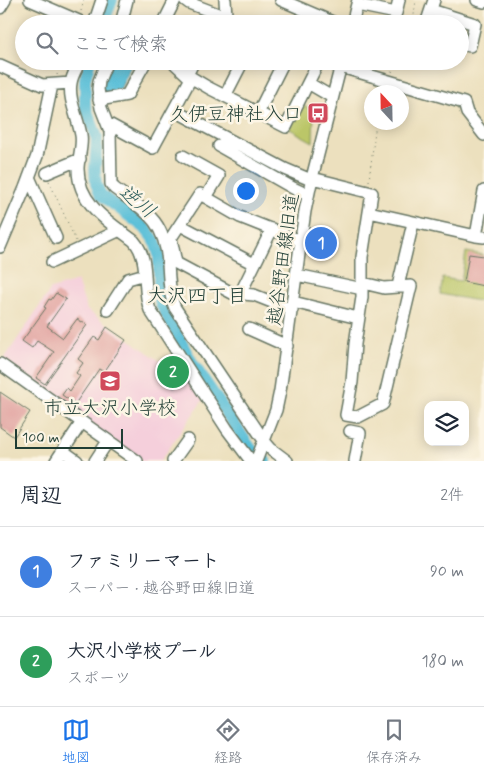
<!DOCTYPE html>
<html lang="ja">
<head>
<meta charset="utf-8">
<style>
  :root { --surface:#fff; --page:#f6f6f7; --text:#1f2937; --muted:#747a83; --line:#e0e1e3; --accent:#1a73e8 }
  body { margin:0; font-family:Mynerve,"Klee One",sans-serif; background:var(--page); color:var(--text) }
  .controls { position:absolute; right:15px; bottom:15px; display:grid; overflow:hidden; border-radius:10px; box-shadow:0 2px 12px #0003 }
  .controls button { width:45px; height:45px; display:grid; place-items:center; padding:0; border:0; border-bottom:1px solid var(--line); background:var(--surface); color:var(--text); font:25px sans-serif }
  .compass { position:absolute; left:364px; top:85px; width:45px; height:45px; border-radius:50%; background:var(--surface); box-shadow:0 2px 12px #0003; rotate:338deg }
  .scale { position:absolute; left:15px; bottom:12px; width:108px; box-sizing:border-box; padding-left:5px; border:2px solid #1f3d34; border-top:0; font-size:14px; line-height:18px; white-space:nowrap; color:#1f3d34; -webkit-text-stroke:4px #fcf5e5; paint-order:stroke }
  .you { position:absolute; left:245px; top:190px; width:18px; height:18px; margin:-12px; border:4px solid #fff; border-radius:50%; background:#1a73e8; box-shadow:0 0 0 8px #1a73e833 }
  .badge { display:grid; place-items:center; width:32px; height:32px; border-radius:50%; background:var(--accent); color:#fff; font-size:16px; font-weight:700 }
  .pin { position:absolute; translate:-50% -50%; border:2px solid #fff; box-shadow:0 1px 5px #0006 }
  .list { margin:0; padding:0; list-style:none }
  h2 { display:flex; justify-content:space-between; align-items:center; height:65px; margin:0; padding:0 20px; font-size:21px }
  h2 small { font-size:16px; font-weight:400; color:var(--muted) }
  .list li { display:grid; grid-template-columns:32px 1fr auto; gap:15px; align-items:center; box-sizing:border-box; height:90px; padding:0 20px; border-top:1px solid var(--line) }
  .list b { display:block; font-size:19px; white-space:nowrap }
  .list p { margin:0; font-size:16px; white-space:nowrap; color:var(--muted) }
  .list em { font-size:16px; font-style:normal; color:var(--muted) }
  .icon { flex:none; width:28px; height:28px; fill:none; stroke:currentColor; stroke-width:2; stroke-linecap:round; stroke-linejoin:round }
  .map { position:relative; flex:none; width:484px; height:461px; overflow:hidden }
  .search { position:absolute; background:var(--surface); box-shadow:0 2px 12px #0003; left:15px; right:15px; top:15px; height:55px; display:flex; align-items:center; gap:12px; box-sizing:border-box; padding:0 18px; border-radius:28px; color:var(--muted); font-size:19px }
  .sheet { height:245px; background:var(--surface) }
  nav { display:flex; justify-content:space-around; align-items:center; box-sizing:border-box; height:70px; border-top:1px solid var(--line); background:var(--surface); font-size:14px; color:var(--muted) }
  nav a { display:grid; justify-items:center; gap:2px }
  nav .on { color:var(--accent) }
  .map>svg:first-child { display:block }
</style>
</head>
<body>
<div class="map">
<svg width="484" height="461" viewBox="0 0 484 461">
  <rect width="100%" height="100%" fill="#fcf5e5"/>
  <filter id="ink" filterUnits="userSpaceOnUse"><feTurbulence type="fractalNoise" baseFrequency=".02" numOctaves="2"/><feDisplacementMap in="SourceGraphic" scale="10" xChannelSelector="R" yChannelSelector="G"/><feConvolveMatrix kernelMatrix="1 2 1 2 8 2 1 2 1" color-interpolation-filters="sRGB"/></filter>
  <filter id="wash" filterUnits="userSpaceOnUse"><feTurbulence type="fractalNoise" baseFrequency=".0096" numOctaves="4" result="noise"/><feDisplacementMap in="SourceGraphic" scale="20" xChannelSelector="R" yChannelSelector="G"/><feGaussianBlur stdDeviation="1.12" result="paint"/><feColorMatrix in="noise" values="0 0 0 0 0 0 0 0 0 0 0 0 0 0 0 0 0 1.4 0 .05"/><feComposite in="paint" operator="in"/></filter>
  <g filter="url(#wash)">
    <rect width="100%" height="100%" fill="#ece0be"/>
    <path fill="#f5cfdb" d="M77 281 87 310 160 361 173 354 203 400 160 461H142L2 362 51 289Z"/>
    <path fill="#bbc668" stroke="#6d824e" d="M300 104 314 111 313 142 288 128Z
      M466 252 484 255V302L440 294 443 278 461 281Z"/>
    <path fill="#5abfd8" stroke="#3c7e86" d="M112 61H133L118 94 105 97 101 90Z
      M171 358 186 380 174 387 160 364Z"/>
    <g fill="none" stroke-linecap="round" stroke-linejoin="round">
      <path stroke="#5abfd8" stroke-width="12" d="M103 24 112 0
        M90 61 85 79V106L97 137 95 170 96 184 101 195 145 228 155 241 159 255V295L161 305 193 364 251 449 265 461"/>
    </g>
    <g id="blocks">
      <path fill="#e09e9c" d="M469 254 484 256V286L464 282Z
        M56 293 66 299 47 326 63 338 77 319 87 325 45 384 36 378 54 352 37 341 32 348 22 341 46 308 44 307 49 299 51 300Z
        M107 327 126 340 104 372 99 369 75 404 62 395 67 388 70 391 80 376 76 373 83 363 78 359 94 337 99 340Z
        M0 392 30 412 14 437 0 427Z"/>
    </g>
  </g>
  <g filter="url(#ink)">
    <use href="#blocks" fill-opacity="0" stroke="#677664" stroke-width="1"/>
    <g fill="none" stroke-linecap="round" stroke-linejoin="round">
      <g stroke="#677664" stroke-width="14">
        <path id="minor" d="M30 0 79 21
          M185 0 189 3 244 24
          M225 0 226 16
          M281 0 337 24
          M477 0 484 2
          M357 5 396 13 399 0
          M0 8 5 0
          M431 10 475 24 470 46 460 44
          M94 24 102 0
          M121 24 127 0
          M163 24 175 0
          M352 24 358 0
          M426 24 434 0
          M80 61C77 68 72 75 71 83 68 99 78 118 81 135 83 146 78 158 78 169 78 204 109 222 134 241 151 261 141 287 150 310L227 429 251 461
          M107 61 99 81 98 89 101 108 110 131 111 184 114 188C145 211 165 220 168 263 169 278 169 294 175 308L265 442 271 449 287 461
          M172 61 187 75 209 88 286 127 319 61
          M0 66 42 85 71 83
          M341 67 464 103 467 113 484 135
          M187 75 194 61
          M308 83 332 97
          M225 96 243 61
          M99 100 127 95 146 61
          M179 113 285 169 311 180
          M258 113 284 61
          M107 123 153 148 191 78
          M219 146 293 188 308 195
          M183 156 219 176 206 197
          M47 173 80 159
          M29 177 56 238
          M312 178 372 193 369 212 476 236
          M484 191 476 236 484 237
          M180 225 254 264
          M0 247 25 188 37 156 52 85
          M52 262 120 230
          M297 275 358 288
          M363 283 384 288 411 286 383 404 358 417 346 415 352 382 355 344 362 297V257L369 212
          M398 286 413 223
          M240 294 272 229
          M293 302 354 317
          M108 310 128 279 145 274
          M292 310 254 295 232 293 176 263 171 238 200 194 240 217 301 241
          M249 329 287 346
          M0 364 137 461
          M350 431 360 433 355 461
          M63 451 77 461
          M56 461 82 422
          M95 461 108 441
          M173 461 188 440
          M256 461 276 410 280 391 305 211 312 178 342 61"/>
      </g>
      <path stroke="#677664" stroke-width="1" stroke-dasharray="1 4" stroke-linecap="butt" d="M81 11 84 0
        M411 24 414 15 416 0
        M392 72 397 61
        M57 75 61 61
        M49 181 76 241
        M369 181 376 122"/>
      <use href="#minor" stroke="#fff" stroke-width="11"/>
    </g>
  </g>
  <defs>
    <g id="bus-square" transform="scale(1.125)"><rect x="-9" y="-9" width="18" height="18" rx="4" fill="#d1495b" stroke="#fcf5e5"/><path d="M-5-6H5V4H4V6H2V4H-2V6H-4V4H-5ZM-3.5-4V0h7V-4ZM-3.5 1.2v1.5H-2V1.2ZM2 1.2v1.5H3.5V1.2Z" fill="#fff"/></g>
    <g id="school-square" transform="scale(1.125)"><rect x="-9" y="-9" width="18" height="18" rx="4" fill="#d1495b" stroke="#fcf5e5"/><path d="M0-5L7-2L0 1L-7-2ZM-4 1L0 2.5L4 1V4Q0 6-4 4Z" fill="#fff"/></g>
  </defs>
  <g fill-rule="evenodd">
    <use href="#bus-square" x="318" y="113"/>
    <use href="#school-square" x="110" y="381"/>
  </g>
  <g text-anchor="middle" stroke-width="5" stroke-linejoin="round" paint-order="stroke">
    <g font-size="19" fill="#1f3d34" stroke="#fcf5e5" text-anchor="end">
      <text x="302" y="120">久伊豆神社入口</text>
      <text x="110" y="414" text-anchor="middle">市立大沢小学校</text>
    </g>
    <g font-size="19" fill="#1f3d34" stroke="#fcf5e5">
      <text transform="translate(282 259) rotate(-82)" y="7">越谷野田線旧道</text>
    </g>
    <g font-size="20" font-style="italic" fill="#2e5e5d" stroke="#fcf5e5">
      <text transform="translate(138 201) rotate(39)" y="7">逆川</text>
    </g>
    <g font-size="20" fill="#1f3d34" stroke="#fcf5e5">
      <text x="197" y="302">大沢四丁目</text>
    </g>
  </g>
</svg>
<div class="controls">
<button><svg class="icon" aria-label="layers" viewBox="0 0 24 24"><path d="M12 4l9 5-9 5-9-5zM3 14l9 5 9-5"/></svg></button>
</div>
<svg class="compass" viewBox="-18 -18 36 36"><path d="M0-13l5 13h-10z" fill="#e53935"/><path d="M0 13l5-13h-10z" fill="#747a83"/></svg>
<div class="scale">100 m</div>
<div class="you"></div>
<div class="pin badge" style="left:321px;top:243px;background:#3f7fe0">1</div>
<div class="pin badge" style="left:173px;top:372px;background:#2e9e5b">2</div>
<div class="search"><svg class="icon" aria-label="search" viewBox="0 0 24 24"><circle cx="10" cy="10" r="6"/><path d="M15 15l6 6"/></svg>ここで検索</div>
</div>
<section class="sheet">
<h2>周辺<small>2件</small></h2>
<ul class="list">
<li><span class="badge" style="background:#3f7fe0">1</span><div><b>ファミリーマート</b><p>スーパー · 越谷野田線旧道</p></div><em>90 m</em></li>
<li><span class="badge" style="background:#2e9e5b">2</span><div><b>大沢小学校プール</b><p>スポーツ</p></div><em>180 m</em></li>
</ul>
</section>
<nav>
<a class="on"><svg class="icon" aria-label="map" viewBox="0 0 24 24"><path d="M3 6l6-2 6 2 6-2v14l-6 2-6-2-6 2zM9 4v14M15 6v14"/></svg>地図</a>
<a><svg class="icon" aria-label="directions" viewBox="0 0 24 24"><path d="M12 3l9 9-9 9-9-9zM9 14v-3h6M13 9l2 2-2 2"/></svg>経路</a>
<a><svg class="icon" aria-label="saved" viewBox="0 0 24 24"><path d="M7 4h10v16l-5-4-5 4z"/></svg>保存済み</a>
</nav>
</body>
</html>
